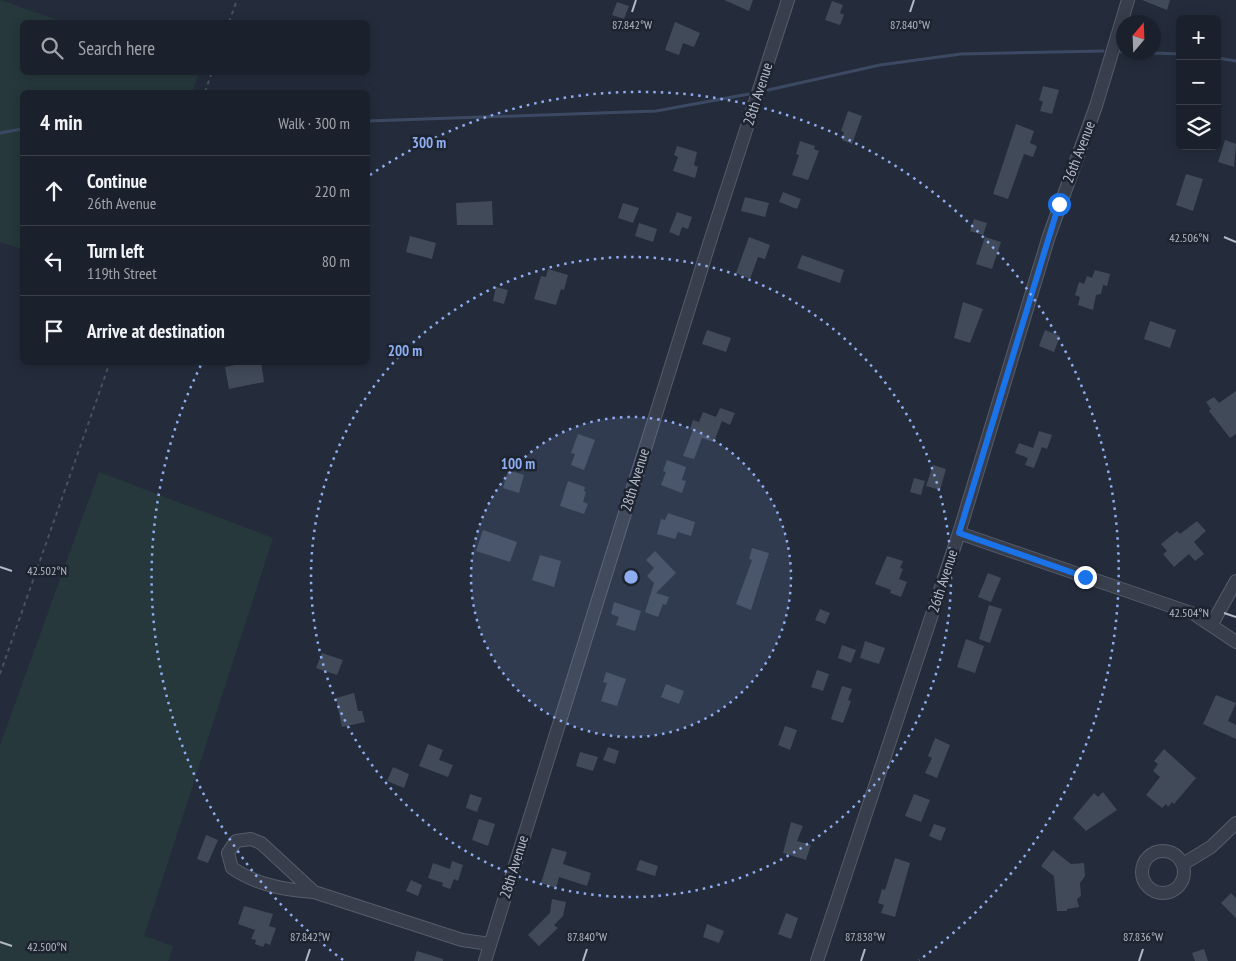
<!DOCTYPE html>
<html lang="en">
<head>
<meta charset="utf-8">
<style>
  :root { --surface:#1b212c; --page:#242934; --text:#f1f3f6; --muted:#a0a3a9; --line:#393e48 }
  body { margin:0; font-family:"PT Sans Narrow",sans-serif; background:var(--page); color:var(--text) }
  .controls { position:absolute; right:15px; top:15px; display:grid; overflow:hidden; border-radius:8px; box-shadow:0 2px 12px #0003 }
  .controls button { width:45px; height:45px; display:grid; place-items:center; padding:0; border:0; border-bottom:1px solid var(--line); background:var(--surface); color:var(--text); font:25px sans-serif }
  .compass { position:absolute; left:1116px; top:15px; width:45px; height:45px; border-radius:50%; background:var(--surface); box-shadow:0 2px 12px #0003; rotate:19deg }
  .stop { position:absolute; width:15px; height:15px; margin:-11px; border:4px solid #1a73e8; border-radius:50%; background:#fff }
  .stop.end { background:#1a73e8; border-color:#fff; box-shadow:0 1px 5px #0008 }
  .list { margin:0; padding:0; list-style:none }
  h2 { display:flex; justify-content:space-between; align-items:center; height:65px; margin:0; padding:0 20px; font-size:21px }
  h2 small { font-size:16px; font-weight:400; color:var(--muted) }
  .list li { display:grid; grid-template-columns:32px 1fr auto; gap:15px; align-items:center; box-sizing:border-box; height:70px; padding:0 20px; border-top:1px solid var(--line) }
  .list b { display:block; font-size:19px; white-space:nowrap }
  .list p { margin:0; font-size:16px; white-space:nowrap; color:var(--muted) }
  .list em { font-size:16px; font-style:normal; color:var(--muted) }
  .icon { flex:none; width:28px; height:28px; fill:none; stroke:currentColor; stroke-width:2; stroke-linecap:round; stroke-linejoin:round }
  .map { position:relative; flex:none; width:1236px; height:961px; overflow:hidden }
  .search { position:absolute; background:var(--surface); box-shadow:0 2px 12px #0003; left:20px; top:20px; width:350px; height:55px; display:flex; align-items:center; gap:12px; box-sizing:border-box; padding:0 18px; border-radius:8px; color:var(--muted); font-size:19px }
  .panel { position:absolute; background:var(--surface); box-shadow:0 2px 12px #0003; left:20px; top:90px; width:350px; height:275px; border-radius:8px }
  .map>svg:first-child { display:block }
</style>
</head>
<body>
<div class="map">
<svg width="1236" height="961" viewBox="0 0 1236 961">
  <rect width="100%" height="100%" fill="#242c3b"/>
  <path fill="#26383c" d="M0 0 64 22H22V72L199 73 192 92H22V249L0 242Z
    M99 472 273 538 144 936 173 946 168 961H0V745Z"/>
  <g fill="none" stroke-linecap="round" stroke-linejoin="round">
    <path stroke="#3b4963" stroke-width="3" d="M1121 52H1124
      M1127 52 1180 54
      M1217 58 1236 61
      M768 90 880 65 961 54 1103 51
      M368 121 656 111 749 94
      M0 133 22 129"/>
  </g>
  <path fill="#414a59" d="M724 0H753L749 11Z
    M1142 0H1170L1167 10Z
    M832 1 843 5 840 13 844 15 840 25 825 20Z
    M617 2 629 6 624 19 612 15Z
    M675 22 700 33 694 47 683 43 679 55 665 50Z
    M1043 86 1059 90 1052 114 1040 111 1043 102 1039 100Z
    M848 111 862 116 852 144 842 140 844 132 841 131Z
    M1016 124 1034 131 1030 143 1037 146 1033 157 1024 154 1008 199 993 194Z
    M1225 140 1236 144 1234 167 1218 162Z
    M800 141 815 146 814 149 819 151 808 180 792 175 799 155 796 154Z
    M677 146 697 152 694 165 698 167 695 178 673 171 678 157 674 155Z
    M1186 174 1203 179 1193 211 1176 205Z
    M783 192 801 199 797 209 779 202Z
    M745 197 769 203 765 217 741 211Z
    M492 201 493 225H457L456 203Z
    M623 203 639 208 633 223 618 218Z
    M677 212 692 217 688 229 682 227 679 236 669 232Z
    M974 219 987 223 983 235 970 231Z
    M639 223 657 229 653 242 635 236Z
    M410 236 436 243 432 259 406 252Z
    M749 237 770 245 765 259 758 257 750 279 736 273Z
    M985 237 1001 242 992 269 976 264Z
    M802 255 844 270 840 283 797 268Z
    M548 269 568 275 564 290 561 289 556 305 534 299 541 276 546 277Z
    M1095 270 1110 274 1107 286 1103 285 1101 294 1096 295 1093 310 1078 305 1080 297 1075 295 1079 282 1084 284 1087 276 1092 278Z
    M496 287 508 290 504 304 493 301Z
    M963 302 983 309 970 343 954 338Z
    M1150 321 1176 330 1170 348 1144 339Z
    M707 330 731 338 726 352 702 344Z
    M1045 330 1060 336 1054 352 1039 346Z
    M250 362H261L264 382 229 389 225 367Z
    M1236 391V434L1230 438 1209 411 1211 409 1206 402 1214 397 1219 403Z
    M720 408 735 413 730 425 722 421 714 442 702 438 694 459 683 456 693 430 690 429 693 420 699 422 703 412 716 417Z
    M1039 431 1052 435 1047 449 1042 447 1034 468 1025 465 1028 458 1015 453 1019 443 1033 448Z
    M578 434 595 440 584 470 571 465 575 454 571 453Z
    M667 460 686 467 682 480 686 481 682 493 661 485 666 472 663 471Z
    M933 465 946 469 940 490 926 486Z
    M508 470 524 475 519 493 503 488Z
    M914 478 925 481 921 495 910 492Z
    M568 481 585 487 584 491 586 492 583 502 588 504 584 514 560 506Z
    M668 513 695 522 691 536 678 532 675 539 657 534 661 519 665 520Z
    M1197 521 1206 531 1194 542 1204 554 1195 561 1189 554 1174 567 1163 554 1167 551 1161 544 1177 531 1180 534Z
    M483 530 517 542 510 562 476 551Z
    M752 548 769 553 751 610 736 604 752 560 749 559Z
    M655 551 676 573 656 593 669 597 666 605 663 604 658 617 645 612 654 583 647 576 654 568 646 560Z
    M540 555 561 561 554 587 532 580Z
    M887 556 903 561 900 568 903 569 899 579 907 582 901 597 890 593 891 590 875 584Z
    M988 573 1001 578 991 602 978 597Z
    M614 602 641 611 635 631 616 625 619 617 611 614Z
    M989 605 1002 609 990 643 979 639Z
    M820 609 830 613 825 624 815 620Z
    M966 639 984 646 975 673 957 667Z
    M865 641 885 648 879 664 860 658Z
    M842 645 856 650 851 663 838 658Z
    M322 653 343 660 337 675 316 668Z
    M817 670 829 674 823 691 811 687Z
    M606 672 626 679 617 706 601 701 607 683 603 682Z
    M666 684 684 691 679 704 661 697Z
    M842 686 852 689 848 700 851 701 843 723 831 719Z
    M354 693 358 711H362L365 722 342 727 336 698Z
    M1216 695 1236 703 1228 721 1236 725V739L1203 724Z
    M785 726 797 730 790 750 778 745Z
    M935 738 950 745 937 778 925 773 932 758 928 756Z
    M428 744 443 750 439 760 453 765 448 777 419 766Z
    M608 747 619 751 615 764 603 760Z
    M1164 749 1196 778 1174 804 1172 802 1168 807 1166 804 1162 808 1146 795 1160 777 1153 771 1158 764 1154 761Z
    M580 752 598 757 593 771 576 766Z
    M393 767 409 774 404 788 387 781Z
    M1103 792 1117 810 1086 831 1073 818 1094 793 1098 797Z
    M470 794 482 798 477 812 466 808Z
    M914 794 930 800 921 822 905 816Z
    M479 819 495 824 488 846 472 840Z
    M791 822 803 826 797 841 811 845 806 860 783 853Z
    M934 824 946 828 941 841 929 836Z
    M206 835 218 840 208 863 197 859Z
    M552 848 567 852 563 864 591 873 587 886 559 877 556 888 541 883Z
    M1053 850 1071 864 1084 863 1085 876 1080 883 1081 896 1077 899 1079 907 1067 909V911H1057L1054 876 1041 866Z
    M895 858 910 863 895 917 881 913 884 905 878 903 882 889 885 890Z
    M640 860 658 866 655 876 636 870Z
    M452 861 463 865 458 881 454 879 450 889 442 886 443 883 428 878 433 863 450 869Z
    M411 880 422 885 418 896 406 891Z
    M1231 893 1236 898V918L1221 903Z
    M552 899 566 902 563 916 554 925 558 928 539 946 528 935 550 913Z
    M244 906 273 914 269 926 276 928 270 945 265 943 263 947 255 944 256 940 251 939 255 930 238 924Z
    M786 913 798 918 791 939 778 934Z
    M707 924 724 931 719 943 703 937Z
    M1204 949 1208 961H1195L1192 953Z
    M417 951 443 959V961H414Z"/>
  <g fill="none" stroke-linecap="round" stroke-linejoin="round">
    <g stroke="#565c69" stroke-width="14">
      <path id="minor" d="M959 533 1194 614 1236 642
        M1212 624 1236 581
        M1142 872a21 21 0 1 1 42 0a21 21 0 1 1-42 0Z
        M1183 864 1211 847 1236 823
        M314 892C285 890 257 885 232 868L228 853 236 841 251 839 261 843 314 892 462 940 490 944
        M485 961 711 238 788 0
        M817 961 959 533 1049 236 1096 106 1128 0"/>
    </g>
    <path stroke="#445559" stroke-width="2" stroke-dasharray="4 4" stroke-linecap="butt" d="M229 22 237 0
      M205 92 212 72
      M0 674 110 362"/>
    <use href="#minor" stroke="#383e4b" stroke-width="12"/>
  </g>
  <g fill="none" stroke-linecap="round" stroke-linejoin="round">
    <path stroke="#1a73e8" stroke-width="6" d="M1059 204 959 533 1085 577"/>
  </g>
  <path fill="none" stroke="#b4b9c6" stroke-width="2" d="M632 12 636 0M910 12 914 0M1224 237 1236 242M0 567 12 571M1224 613 1236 617M0 942 12 946M306 961 310 949M583 961 587 949M861 961 865 949M1139 961 1143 949"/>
  <circle cx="631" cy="577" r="160" fill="#8eadf1" fill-opacity=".12"/>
  <g fill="none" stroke="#8eadf1" stroke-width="2.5" stroke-dasharray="2.5 5">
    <circle cx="631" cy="577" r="160"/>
    <circle cx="631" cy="577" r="320"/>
    <path d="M343 960A479 479 0 0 1 202 363M370 175A479 479 0 0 1 919 960"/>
  </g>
  <g text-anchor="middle" stroke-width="5" stroke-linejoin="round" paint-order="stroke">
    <g font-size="15" fill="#b4b9c6" stroke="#1d2430">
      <text transform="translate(758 94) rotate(-72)" y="5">28th Avenue</text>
      <text transform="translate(1079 152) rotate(-69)" y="5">26th Avenue</text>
      <text transform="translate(635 480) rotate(-73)" y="5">28th Avenue</text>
      <text transform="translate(943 581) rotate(-72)" y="5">26th Avenue</text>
      <text transform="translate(514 867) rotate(-73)" y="5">28th Avenue</text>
    </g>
  </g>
  <g font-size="12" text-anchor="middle" fill="#b4b9c6" stroke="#1d2430" stroke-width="5" stroke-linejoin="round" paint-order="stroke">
    <text x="632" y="29">87.842°W</text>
    <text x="910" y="29">87.840°W</text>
    <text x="1189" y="242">42.506°N</text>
    <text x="47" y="575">42.502°N</text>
    <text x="1189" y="617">42.504°N</text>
    <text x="310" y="941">87.842°W</text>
    <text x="587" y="941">87.840°W</text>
    <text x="865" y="941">87.838°W</text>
    <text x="1143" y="941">87.836°W</text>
    <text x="47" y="951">42.500°N</text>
  </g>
  <circle cx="631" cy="577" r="8" fill="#8eadf1" stroke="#1d2430" stroke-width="2.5"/>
  <g font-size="15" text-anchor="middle" font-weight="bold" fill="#8eadf1" stroke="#1d2430" stroke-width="5" stroke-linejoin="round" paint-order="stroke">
    <text x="429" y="148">300 m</text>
    <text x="405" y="356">200 m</text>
    <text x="518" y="469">100 m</text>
  </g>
</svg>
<div class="controls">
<button>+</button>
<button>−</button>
<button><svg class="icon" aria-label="layers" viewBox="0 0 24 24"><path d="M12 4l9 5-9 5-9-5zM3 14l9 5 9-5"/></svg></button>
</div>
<svg class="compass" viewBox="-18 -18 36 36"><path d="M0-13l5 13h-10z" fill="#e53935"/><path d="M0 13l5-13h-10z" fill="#a0a3a9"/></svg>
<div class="stop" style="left:1059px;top:204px"></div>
<div class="stop end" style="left:1085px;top:577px"></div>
<div class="search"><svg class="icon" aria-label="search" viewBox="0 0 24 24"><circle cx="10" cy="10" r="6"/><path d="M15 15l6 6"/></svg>Search here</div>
<section class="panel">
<h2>4 min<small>Walk · 300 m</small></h2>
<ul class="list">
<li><svg class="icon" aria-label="ahead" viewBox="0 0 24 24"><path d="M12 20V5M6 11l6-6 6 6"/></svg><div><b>Continue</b><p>26th Avenue</p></div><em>220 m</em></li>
<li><svg class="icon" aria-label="left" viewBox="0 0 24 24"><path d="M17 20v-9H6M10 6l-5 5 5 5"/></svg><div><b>Turn left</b><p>119th Street</p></div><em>80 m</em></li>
<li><svg class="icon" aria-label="arrive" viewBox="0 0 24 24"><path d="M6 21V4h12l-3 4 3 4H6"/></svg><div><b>Arrive at destination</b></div></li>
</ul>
</section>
</div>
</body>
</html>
